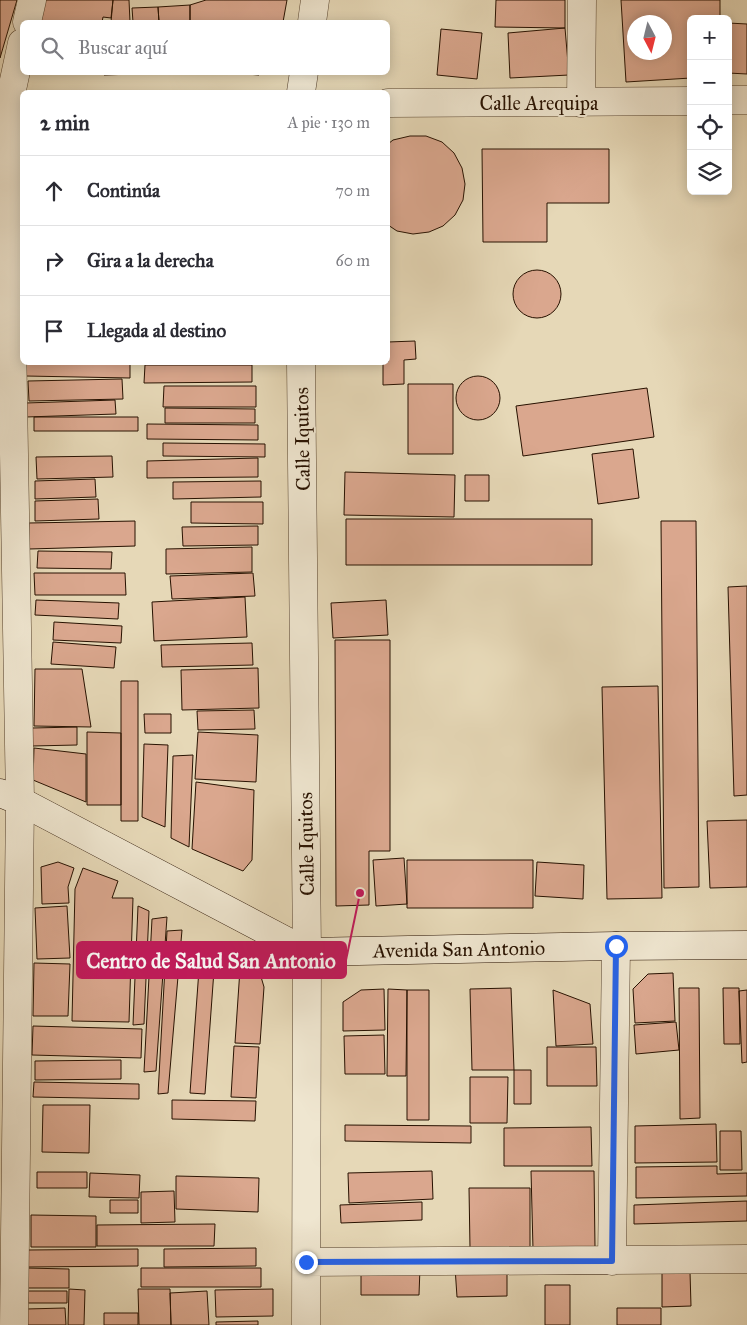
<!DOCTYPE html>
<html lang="es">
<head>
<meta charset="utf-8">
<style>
  :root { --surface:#fff; --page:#f7f7f7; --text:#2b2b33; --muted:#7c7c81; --line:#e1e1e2 }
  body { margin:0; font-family:"IM FELL Great Primer",serif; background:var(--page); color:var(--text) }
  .controls { position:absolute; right:15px; top:15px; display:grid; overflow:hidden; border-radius:8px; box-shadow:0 2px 12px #0003 }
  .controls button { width:45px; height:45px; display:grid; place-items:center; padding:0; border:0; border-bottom:1px solid var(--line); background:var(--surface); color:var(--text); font:25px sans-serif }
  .compass { position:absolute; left:627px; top:15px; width:45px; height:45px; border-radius:50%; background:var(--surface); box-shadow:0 2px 12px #0003; rotate:173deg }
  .stop { position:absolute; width:15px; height:15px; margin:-11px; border:4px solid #2563eb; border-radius:50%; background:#fff }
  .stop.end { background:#2563eb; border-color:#fff; box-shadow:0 1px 5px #0008 }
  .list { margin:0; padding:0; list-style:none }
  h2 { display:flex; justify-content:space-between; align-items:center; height:65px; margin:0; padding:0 20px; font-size:21px }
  h2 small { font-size:16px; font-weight:400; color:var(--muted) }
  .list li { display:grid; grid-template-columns:32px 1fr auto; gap:15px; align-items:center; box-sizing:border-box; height:70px; padding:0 20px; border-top:1px solid var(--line) }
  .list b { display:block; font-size:19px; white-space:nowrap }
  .list em { font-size:16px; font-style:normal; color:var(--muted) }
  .icon { flex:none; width:28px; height:28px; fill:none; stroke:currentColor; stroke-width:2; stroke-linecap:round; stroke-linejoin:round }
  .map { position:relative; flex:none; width:747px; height:1325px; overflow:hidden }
  .search { position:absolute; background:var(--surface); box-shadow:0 2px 12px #0003; left:20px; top:20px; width:370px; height:55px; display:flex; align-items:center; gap:12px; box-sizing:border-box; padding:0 18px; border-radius:8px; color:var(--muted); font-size:19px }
  .panel { position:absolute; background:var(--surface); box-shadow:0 2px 12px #0003; left:20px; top:90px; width:370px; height:275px; border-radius:8px }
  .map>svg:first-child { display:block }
</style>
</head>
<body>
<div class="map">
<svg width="747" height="1325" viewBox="0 0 747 1325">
  <rect width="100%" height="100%" fill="#e6d8b7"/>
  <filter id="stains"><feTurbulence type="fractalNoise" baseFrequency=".004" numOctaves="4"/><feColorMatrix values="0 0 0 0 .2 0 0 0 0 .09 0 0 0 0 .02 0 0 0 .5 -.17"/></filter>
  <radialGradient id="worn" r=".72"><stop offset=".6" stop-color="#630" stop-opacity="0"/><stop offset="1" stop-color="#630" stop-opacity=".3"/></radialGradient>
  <path fill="#daa78e" stroke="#271100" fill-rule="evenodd" d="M0 0H17L0 58Z
    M41 0H113L111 18 103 17 102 22H38Z
    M113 0H129L130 22H111Z
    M206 0H287L283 22H190V5Z
    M496 0H565V28L495 27Z
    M621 0H720V19H691V78L626 82ZM634 22H664V52H634Z
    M190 5V22H159L158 7Z
    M158 7 159 22H133L132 8Z
    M728 23 747 24V74L728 73Z
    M565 28 569 75 510 78 508 33Z
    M441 29 482 33 477 79 437 75Z
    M105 72H133V74L104 75Z
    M221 72H262L259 75Z
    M410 136H426L442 142 454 153 462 168 465 184 463 200 455 215 443 226 429 232 413 234 397 231 388 225V144L393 140Z
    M482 149H609V203H547V242H483Z
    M513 294a24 24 0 1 1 48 0a24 24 0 1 1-48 0Z
    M415 341 416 359 404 360V384L383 385V362H388V342Z
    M26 362H130V378L26 376Z
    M145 365H252V382L144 383Z
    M456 398a22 22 0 1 1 44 0a22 22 0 1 1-44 0Z
    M122 379 123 399 29 401 28 381Z
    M408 384H453V454H408Z
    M164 386H256V407H163Z
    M647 388 654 437 523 456 516 406Z
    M115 400 116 414 26 417V403Z
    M165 408 255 409V423H165Z
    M34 417H138V431H34Z
    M147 424 258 425V440L147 439Z
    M163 443 265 444V457L163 456Z
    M633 449 639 498 598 504 592 454Z
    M112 456 113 477 37 479 36 457Z
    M258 458V477L147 478V461Z
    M345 472 455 475 454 517 344 515Z
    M465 475H489V501H465Z
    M95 479 96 497 35 499V481Z
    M261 481V497L173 499V482Z
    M98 499 99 519 35 521V501Z
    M191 502H263V524L191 523Z
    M346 519H592V565H346Z
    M135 521V546L29 549V523Z
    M661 521H696L699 887 664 888Z
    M258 526V545L183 546 182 527Z
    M252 547V572L166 574V549Z
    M38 551 112 552 111 569 37 568Z
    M34 573H125L126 595H35Z
    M253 573 255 596 172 599 170 576Z
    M747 586V795L734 796 728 587Z
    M245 597 247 637 154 641 152 602Z
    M36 600 119 603 118 619 35 615Z
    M386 600 388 635 333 638 331 603Z
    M54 622 122 626 121 643 53 640Z
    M335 640H390V851H369V905L336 906Z
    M53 642 116 647 114 668 51 664Z
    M252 643 253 665 162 667 161 645Z
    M258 668 259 708 182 710 181 670Z
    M35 669H82L91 727 34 726Z
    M121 681H138V821H121Z
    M658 686 662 898 607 899 602 687Z
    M254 710 255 729 198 730 197 711Z
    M144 714H171V733H145Z
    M77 727V745L32 746V728Z
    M87 732 121 733V805H87Z
    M198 732 258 735 256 782 195 779Z
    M144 744 168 745 165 827 142 817Z
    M34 748 86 754V802L33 780Z
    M193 755 189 847 171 838 173 756Z
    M196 782 254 790 252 860 243 871 192 849Z
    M747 820V887L710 888 707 821Z
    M404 858 407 904 376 906 373 860Z
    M407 860H533V908H407Z
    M58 862 74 868 68 887 69 903 42 904 41 867Z
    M537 862 584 865 583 899 535 896Z
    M83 868 118 881 112 898H133L129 1022 72 1021 75 889Z
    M67 906 70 958 37 959 35 908Z
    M138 906 149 911 144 1024 133 1025Z
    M167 917 156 1071 144 1072 152 919Z
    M182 930 168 1093 158 1094 167 931Z
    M201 942 216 943 205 1094 190 1093Z
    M34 963 70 964 68 1016H33Z
    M240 969 259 970 264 987 260 1044 235 1043Z
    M673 973 675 1021 635 1023 633 989 648 974Z
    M511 988 514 1070H472L470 989Z
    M679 988H699L700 1118 680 1119Z
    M723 988H739L740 1044H724Z
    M384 989 385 1030 343 1031V1002L361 990Z
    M388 989 407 990 406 1076H387Z
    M407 990H429V1120H407Z
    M553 990 590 1004 593 1044 556 1046Z
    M747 990V1062L742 1063 739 991Z
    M676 1022 679 1050 636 1054 634 1025Z
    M33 1026 142 1029 141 1058 32 1055Z
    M384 1035 385 1074H345L344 1036Z
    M234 1046 259 1047 256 1098 231 1097Z
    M547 1047H596L597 1086H547Z
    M121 1060V1079L35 1080V1061Z
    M514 1070H531V1104H514Z
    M470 1077H508L507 1123H470Z
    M34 1082 139 1084V1099L33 1097Z
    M172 1100 256 1101 255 1121 172 1119Z
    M43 1105H90L89 1153 42 1152Z
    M716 1124 717 1162 635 1163V1126Z
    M345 1125 471 1126V1143L345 1141Z
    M591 1127 592 1166H504V1128Z
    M720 1131H741L742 1170H720Z
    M717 1166V1174L747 1173V1196L636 1198V1167Z
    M432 1171 433 1199 349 1203 348 1173Z
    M531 1171H594L595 1247 533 1249Z
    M37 1172H87V1188H37Z
    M90 1173 140 1175 139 1198 89 1197Z
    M176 1176 259 1178 258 1212 176 1209Z
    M469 1188H530V1247L470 1248Z
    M174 1191 175 1222 141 1223V1192Z
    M110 1200H138V1213H110Z
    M747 1201V1221L634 1224V1205Z
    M422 1202V1220L341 1223 340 1205Z
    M31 1215 96 1216V1247H31Z
    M215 1224 214 1246H97V1225Z
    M256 1248V1266L164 1267V1249Z
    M138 1249V1266L28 1267V1250Z
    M507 1266V1296L457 1297 455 1267Z
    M26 1268 69 1269V1288H26Z
    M141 1268H261V1287H141Z
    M361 1268H420L419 1295H361Z
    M662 1272H690L691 1306 662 1307Z
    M545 1285H570V1325H545Z
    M69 1289 85 1290 84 1325H68Z
    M138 1289H170L171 1325H139Z
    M273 1289V1316L216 1317 215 1290Z
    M28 1291H67V1303H28Z
    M207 1291 209 1325H171L170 1293Z
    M65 1308 66 1325H27L26 1309Z
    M617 1308H661V1325H617Z
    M104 1313H138V1325H104Z
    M258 1321V1325H216V1322Z"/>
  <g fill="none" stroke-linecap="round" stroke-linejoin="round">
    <g stroke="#57432e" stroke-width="29">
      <path id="street" d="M27 22 32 0
        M312 22 315 0
        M301 92 304 72
        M728 100H747
        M388 103 691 101
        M581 103 582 0
        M301 362 307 952 306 1325
        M612 1261 616 946
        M306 1262 747 1259
        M14 1325 20 801 8 108 22 43"/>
    </g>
    <g stroke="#271100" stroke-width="29">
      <path id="secondary" d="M0 793 20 801 307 952 616 946 747 945"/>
    </g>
    <use href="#street" stroke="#efe6d0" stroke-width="28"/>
    <use href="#secondary" stroke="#efe6d0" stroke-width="28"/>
  </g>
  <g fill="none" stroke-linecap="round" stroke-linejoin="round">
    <path stroke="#2563eb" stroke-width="6" d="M306 1262 612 1261 616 946"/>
  </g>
  <g text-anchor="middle" stroke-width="4" stroke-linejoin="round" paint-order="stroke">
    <g font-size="20" fill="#271100" stroke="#efe6d0">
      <text x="539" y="110">Calle Arequipa</text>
      <text transform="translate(302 439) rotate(-91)" y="7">Calle Iquitos</text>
      <text transform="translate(306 844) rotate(-91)" y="7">Calle Iquitos</text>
      <text transform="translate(459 949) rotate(-1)" y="7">Avenida San Antonio</text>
    </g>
  </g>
  <path fill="none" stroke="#c2185b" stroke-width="2" d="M360 893L346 960"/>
  <circle fill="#c2185b" stroke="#efe6d0" stroke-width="2" cx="360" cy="893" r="5"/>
  <rect fill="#c2185b" stroke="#c2185b" stroke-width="2" x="77" y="942" width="269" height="36" rx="5"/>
  <g font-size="21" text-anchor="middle" font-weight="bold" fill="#fff">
    <text x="211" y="968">Centro de Salud San Antonio</text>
  </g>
  <rect width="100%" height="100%" filter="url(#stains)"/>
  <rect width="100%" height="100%" fill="url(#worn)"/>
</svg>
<div class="controls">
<button>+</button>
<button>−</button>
<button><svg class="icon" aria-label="locate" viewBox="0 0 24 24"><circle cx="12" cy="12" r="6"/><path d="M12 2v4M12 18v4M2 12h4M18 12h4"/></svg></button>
<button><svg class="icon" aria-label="layers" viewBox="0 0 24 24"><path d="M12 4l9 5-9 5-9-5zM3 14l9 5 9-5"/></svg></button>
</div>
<svg class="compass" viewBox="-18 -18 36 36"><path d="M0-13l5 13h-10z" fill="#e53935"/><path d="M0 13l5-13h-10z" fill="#7c7c81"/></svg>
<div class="stop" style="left:616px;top:946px"></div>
<div class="stop end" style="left:306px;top:1262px"></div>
<div class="search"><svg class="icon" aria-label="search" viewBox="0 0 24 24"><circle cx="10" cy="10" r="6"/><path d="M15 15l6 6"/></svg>Buscar aquí</div>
<section class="panel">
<h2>2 min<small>A pie · 130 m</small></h2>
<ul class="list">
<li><svg class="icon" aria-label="ahead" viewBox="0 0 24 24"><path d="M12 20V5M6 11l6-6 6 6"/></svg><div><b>Continúa</b></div><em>70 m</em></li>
<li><svg class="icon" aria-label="right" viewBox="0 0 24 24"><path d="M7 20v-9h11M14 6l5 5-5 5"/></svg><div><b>Gira a la derecha</b></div><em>60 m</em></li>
<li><svg class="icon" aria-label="arrive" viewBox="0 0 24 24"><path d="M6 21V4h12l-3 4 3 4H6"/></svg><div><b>Llegada al destino</b></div></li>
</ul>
</section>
</div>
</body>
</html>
